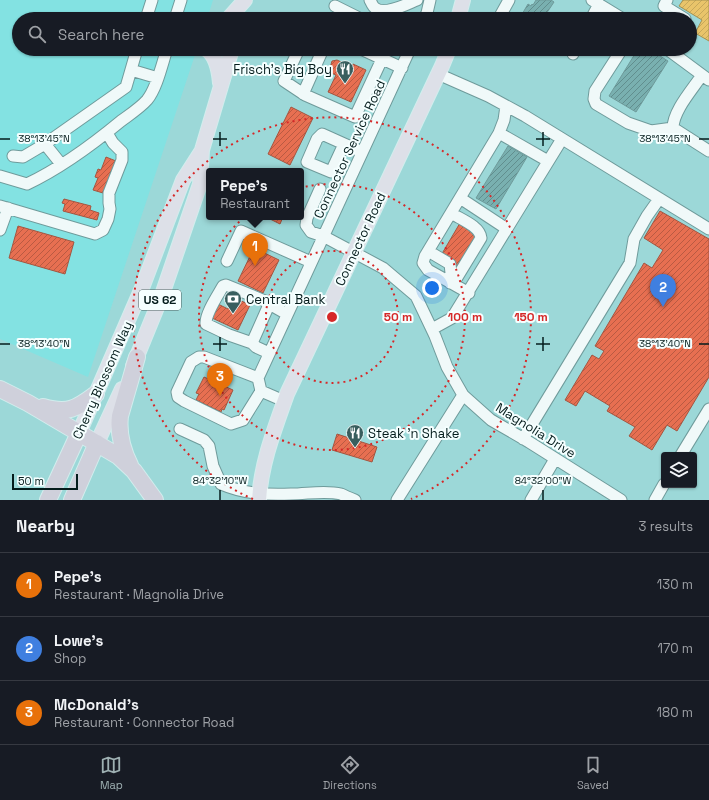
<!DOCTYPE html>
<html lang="en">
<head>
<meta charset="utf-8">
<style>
  :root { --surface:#171b24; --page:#242831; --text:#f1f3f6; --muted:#9ea1a6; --line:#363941; --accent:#9eb0b2 }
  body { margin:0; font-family:"Space Grotesk",sans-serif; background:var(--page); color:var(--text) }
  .controls { position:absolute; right:12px; bottom:12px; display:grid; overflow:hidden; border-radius:4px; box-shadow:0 1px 3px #0004 }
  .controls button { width:36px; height:36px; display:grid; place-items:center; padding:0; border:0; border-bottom:1px solid var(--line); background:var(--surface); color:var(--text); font:20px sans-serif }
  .scale { position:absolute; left:12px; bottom:10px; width:66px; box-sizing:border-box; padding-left:4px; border:2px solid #041c1c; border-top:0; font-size:11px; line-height:14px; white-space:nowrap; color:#041c1c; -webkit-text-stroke:3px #f5ffff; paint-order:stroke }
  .you { position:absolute; left:432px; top:288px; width:14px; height:14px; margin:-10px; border:3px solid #fff; border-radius:50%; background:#1a73e8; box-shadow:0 0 0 6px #1a73e833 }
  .badge { display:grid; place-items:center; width:26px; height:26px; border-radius:50%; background:var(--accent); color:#fff; font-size:13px; font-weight:700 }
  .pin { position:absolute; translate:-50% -33px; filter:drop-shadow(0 1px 2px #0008) }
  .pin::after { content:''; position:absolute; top:21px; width:14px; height:12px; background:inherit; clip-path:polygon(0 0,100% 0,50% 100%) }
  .popup { position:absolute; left:206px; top:168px; width:98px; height:52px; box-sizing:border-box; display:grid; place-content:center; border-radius:4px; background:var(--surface); filter:drop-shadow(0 1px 3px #0005); font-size:13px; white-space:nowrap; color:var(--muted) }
  .popup b { font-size:15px; color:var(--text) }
  .popup::after { content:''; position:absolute; left:50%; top:100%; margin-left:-8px; border:8px solid transparent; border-top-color:var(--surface) }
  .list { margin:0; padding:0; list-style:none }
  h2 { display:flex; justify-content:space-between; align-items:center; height:52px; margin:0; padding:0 16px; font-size:17px }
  h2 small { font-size:13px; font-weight:400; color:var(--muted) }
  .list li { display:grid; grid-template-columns:26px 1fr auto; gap:12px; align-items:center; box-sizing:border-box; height:64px; padding:0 16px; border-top:1px solid var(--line) }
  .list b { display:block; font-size:15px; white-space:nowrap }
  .list p { margin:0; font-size:13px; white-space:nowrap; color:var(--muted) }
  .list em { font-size:13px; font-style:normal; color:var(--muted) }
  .icon { flex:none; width:22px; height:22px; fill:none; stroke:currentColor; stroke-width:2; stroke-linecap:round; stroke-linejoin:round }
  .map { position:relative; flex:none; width:709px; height:500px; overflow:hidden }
  .search { position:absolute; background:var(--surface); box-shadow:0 1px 3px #0004; left:12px; right:12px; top:12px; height:44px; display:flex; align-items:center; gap:10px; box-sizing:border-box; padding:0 14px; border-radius:22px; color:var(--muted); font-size:15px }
  .sheet { height:244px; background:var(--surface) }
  nav { display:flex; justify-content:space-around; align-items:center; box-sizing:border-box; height:56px; border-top:1px solid var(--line); background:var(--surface); font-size:11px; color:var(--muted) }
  nav a { display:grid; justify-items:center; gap:2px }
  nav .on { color:var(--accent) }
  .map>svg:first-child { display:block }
</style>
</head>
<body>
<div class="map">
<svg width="709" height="500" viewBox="0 0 709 500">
  <defs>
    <pattern id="homes-hatch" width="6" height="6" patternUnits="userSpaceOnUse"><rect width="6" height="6" fill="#e9c46a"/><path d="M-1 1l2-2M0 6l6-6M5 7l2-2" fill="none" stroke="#c6a85b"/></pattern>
    <pattern id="shops-hatch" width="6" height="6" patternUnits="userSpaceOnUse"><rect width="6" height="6" fill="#e76f51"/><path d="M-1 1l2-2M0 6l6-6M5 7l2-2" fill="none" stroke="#b95a42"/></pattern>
    <pattern id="building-hatch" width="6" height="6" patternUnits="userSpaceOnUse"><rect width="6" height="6" fill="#79b0b0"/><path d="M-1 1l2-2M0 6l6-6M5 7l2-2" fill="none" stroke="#618e8e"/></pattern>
  </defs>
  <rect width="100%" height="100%" fill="#9cd8d8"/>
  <path fill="#83e2e2" d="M0 0H213L207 19H19V49H197L88 377 0 339Z"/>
  <path fill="url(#homes-hatch)" stroke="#a49253" d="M683 0H709V41L695 33 702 20 679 6Z"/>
  <path fill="url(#shops-hatch)" stroke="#a35641" d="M341 15 351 19H339Z
    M337 60 352 67 353 64 366 70 351 102 328 92 336 75 331 73 330 68 332 61Z
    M291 107 313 118 290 165 268 154Z
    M106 157 116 161 103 193 93 190 98 178 95 177 98 169 101 170Z
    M64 199 91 206 90 210 99 213 97 220 63 211 65 204 62 203Z
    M660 211 709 239V377L677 431 667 425 652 450 629 436 635 427 607 411 610 406 585 391 576 406 565 400 592 355 599 359 604 351 595 346 644 263 652 268 663 250 644 238Z
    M266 217H283L280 224Z
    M460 223 475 232 477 239 459 268 440 257Z
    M18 226 74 242 65 274 9 258Z
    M254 248 279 260 263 293 238 281Z
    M233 297 250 305 238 330 212 318 218 304 228 309Z
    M204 377 233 390 224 410 222 409 221 412 196 400 199 394 196 393Z
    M337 434 377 447 372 462 332 450Z"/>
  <path fill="url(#building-hatch)" stroke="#6e9a9a" d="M536 0H551L554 2 546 14 555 19H524V18L521 16 528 4 531 6 532 4 533 5Z
    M638 49H649L668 61 636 112 609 96Z
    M508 146 527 157 496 209 476 198Z"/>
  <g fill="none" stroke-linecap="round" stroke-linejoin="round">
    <g stroke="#6f9b9b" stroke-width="13">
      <path id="minor" d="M370 0C371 2 373 7 375 8 385 16 407 4 417 0
        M592 0 623 19
        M667 0 664 6 685 19
        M335 6 361 19
        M499 18 509 0
        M146 19 152 0
        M175 19 181 0
        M424 19 427 13 430 0
        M591 19 599 4
        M299 49 284 81 305 95 355 117 382 59
        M361 49 402 68
        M622 49 595 91 594 99 596 104 628 123 651 131 673 128
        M667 49 709 80
        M573 54 575 49
        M131 70 158 78
        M438 74 488 96 525 116 709 229
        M702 75C692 90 673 111 673 128L709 151
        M303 94 323 49
        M499 133 548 161
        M45 144 61 164
        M344 144 331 172 307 162 317 139 322 134 362 152
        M13 156 23 157 45 144 126 87 137 49
        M0 176 27 184C61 168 92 145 121 121 129 115 140 108 147 100 157 88 162 64 167 49
        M320 189 307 218 306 225 311 232 323 236 383 268 416 296 435 336 447 367 463 395 491 420 529 442 621 500
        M460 198 507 229
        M0 206 95 234 103 230 108 219 110 209 109 203V193L122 160V152L113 143 107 133
        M451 213C460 219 480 226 481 238L453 284
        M0 230 8 208
        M428 251 450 264 451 273 450 283
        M227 261 241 231 311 262
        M469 293 428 270 423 263 425 256 499 133 504 120 506 106
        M432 329 452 318 562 139
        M252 343 229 335 206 324C205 314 218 295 223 286L226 285 265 301 269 306
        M269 353 256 347 252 343 268 307 271 305 287 314
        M258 378 204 357H199L191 362 177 392 178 397 184 401 231 424 243 420 261 391
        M284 401 261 391 258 378 410 49
        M180 429 204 440 209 446 213 466 221 484C244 494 267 495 291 494 307 494 325 490 341 494 345 496 350 498 355 500
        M523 439 630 263 634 239 647 216 659 199
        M681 455 709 409
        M397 500 463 395
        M531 500 555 459
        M655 500 664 484"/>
    </g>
    <g stroke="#d2eded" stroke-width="16">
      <path id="major" d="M228 19 245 0
        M458 19 463 0
        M206 49C217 56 219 71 220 83
        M133 366 162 295 200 184 202 150 232 49
        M79 433 142 288 183 180 201 152
        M97 443 122 389
        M259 500C261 463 275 428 287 394L442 66 449 49"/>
    </g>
    <g stroke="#d2eded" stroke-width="18">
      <path id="highway" d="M0 389 28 403 118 456 134 471 155 500
        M43 407C68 414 76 409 96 394
        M130 465C122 449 118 433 120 416L137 357
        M48 500 79 433
        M72 500 97 443"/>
    </g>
    <use href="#minor" stroke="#f0f9f9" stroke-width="11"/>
    <use href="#major" stroke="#dde0e8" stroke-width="14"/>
    <use href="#highway" stroke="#cfd0db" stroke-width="16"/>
  </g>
  <path fill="none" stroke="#041c1c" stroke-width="1.5" d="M220 132V146M543 132V146M0 139H10M213 139H227M536 139H550M699 139H709M220 337V351M543 337V351M0 344H10M213 344H227M536 344H550M699 344H709M220 490V500M543 490V500"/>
  <g fill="none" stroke="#d62828" stroke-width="2" stroke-dasharray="2 4">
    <circle cx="332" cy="317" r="66"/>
    <circle cx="332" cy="317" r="133"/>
    <path d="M253 499A199 199 0 1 1 411 499"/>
  </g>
  <defs>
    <g id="restaurant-pin" transform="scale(0.9)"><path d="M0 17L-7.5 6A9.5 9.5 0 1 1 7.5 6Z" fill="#395e5e" stroke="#f5ffff"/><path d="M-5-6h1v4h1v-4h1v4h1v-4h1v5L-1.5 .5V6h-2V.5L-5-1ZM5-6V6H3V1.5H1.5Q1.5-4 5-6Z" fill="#fff"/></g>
    <g id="bank-pin" transform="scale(0.9)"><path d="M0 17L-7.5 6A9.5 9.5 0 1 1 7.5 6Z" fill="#395e5e" stroke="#f5ffff"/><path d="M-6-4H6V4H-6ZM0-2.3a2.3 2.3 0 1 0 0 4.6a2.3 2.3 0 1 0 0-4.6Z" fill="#fff"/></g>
  </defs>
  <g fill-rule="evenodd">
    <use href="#restaurant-pin" x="345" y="69"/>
    <use href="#bank-pin" x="233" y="299"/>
    <use href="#restaurant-pin" x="355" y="433"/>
  </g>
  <g text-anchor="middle" stroke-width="4" stroke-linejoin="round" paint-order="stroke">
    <rect fill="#f5ffff" stroke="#4c6060" stroke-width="1" x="139" y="290" width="42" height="20" rx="3"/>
    <g font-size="12" font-weight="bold" fill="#041c1c">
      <text x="160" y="304">US 62</text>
    </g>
    <g font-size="13" fill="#041c1c" stroke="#f5ffff" text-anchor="start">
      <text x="332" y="74" text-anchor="end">Frisch's Big Boy</text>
      <text x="246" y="304">Central Bank</text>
      <text x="368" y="438">Steak 'n Shake</text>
    </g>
    <g font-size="13" fill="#041c1c" stroke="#f5ffff">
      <text transform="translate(349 149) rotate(-65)" y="5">Connector Service Road</text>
      <text transform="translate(360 239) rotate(-65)" y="5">Connector Road</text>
      <text transform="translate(102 380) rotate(-66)" y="5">Cherry Blossom Way</text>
      <text transform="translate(536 430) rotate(32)" y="5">Magnolia Drive</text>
    </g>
  </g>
  <g font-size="10" text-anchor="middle" fill="#041c1c" stroke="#f5ffff" stroke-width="4" stroke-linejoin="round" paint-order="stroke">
    <text x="44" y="142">38°13'45"N</text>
    <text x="665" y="142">38°13'45"N</text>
    <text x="44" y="347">38°13'40"N</text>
    <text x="665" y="347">38°13'40"N</text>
    <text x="220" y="484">84°32'10"W</text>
    <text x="543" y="484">84°32'00"W</text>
  </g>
  <circle cx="332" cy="317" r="6" fill="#d62828" stroke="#f5ffff" stroke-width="2"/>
  <g font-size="12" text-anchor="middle" font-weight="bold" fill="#d62828" stroke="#f5ffff" stroke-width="4" stroke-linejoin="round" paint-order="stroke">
    <text x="398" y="321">50 m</text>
    <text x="465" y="321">100 m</text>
    <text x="531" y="321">150 m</text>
  </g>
</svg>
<div class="controls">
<button><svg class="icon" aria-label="layers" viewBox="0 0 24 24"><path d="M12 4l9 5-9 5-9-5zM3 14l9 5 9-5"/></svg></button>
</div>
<div class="scale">50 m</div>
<div class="you"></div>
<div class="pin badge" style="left:255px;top:266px;background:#e8710a">1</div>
<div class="popup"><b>Pepe’s</b>Restaurant</div>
<div class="pin badge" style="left:663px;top:307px;background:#3f7fe0">2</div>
<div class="pin badge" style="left:220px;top:396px;background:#e8710a">3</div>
<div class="search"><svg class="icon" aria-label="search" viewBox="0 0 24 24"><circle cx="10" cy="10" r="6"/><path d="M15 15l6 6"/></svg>Search here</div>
</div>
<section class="sheet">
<h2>Nearby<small>3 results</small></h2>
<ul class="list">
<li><span class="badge" style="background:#e8710a">1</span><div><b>Pepe’s</b><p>Restaurant · Magnolia Drive</p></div><em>130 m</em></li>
<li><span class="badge" style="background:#3f7fe0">2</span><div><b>Lowe's</b><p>Shop</p></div><em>170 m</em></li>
<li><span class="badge" style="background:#e8710a">3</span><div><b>McDonald's</b><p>Restaurant · Connector Road</p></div><em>180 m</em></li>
</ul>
</section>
<nav>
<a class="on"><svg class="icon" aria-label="map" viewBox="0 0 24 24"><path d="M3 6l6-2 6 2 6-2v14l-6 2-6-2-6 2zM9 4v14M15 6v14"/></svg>Map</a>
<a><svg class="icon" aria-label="directions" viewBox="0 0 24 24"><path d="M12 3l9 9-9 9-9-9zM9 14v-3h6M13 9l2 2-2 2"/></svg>Directions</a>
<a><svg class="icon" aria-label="saved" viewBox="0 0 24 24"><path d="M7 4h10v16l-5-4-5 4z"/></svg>Saved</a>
</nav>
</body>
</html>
